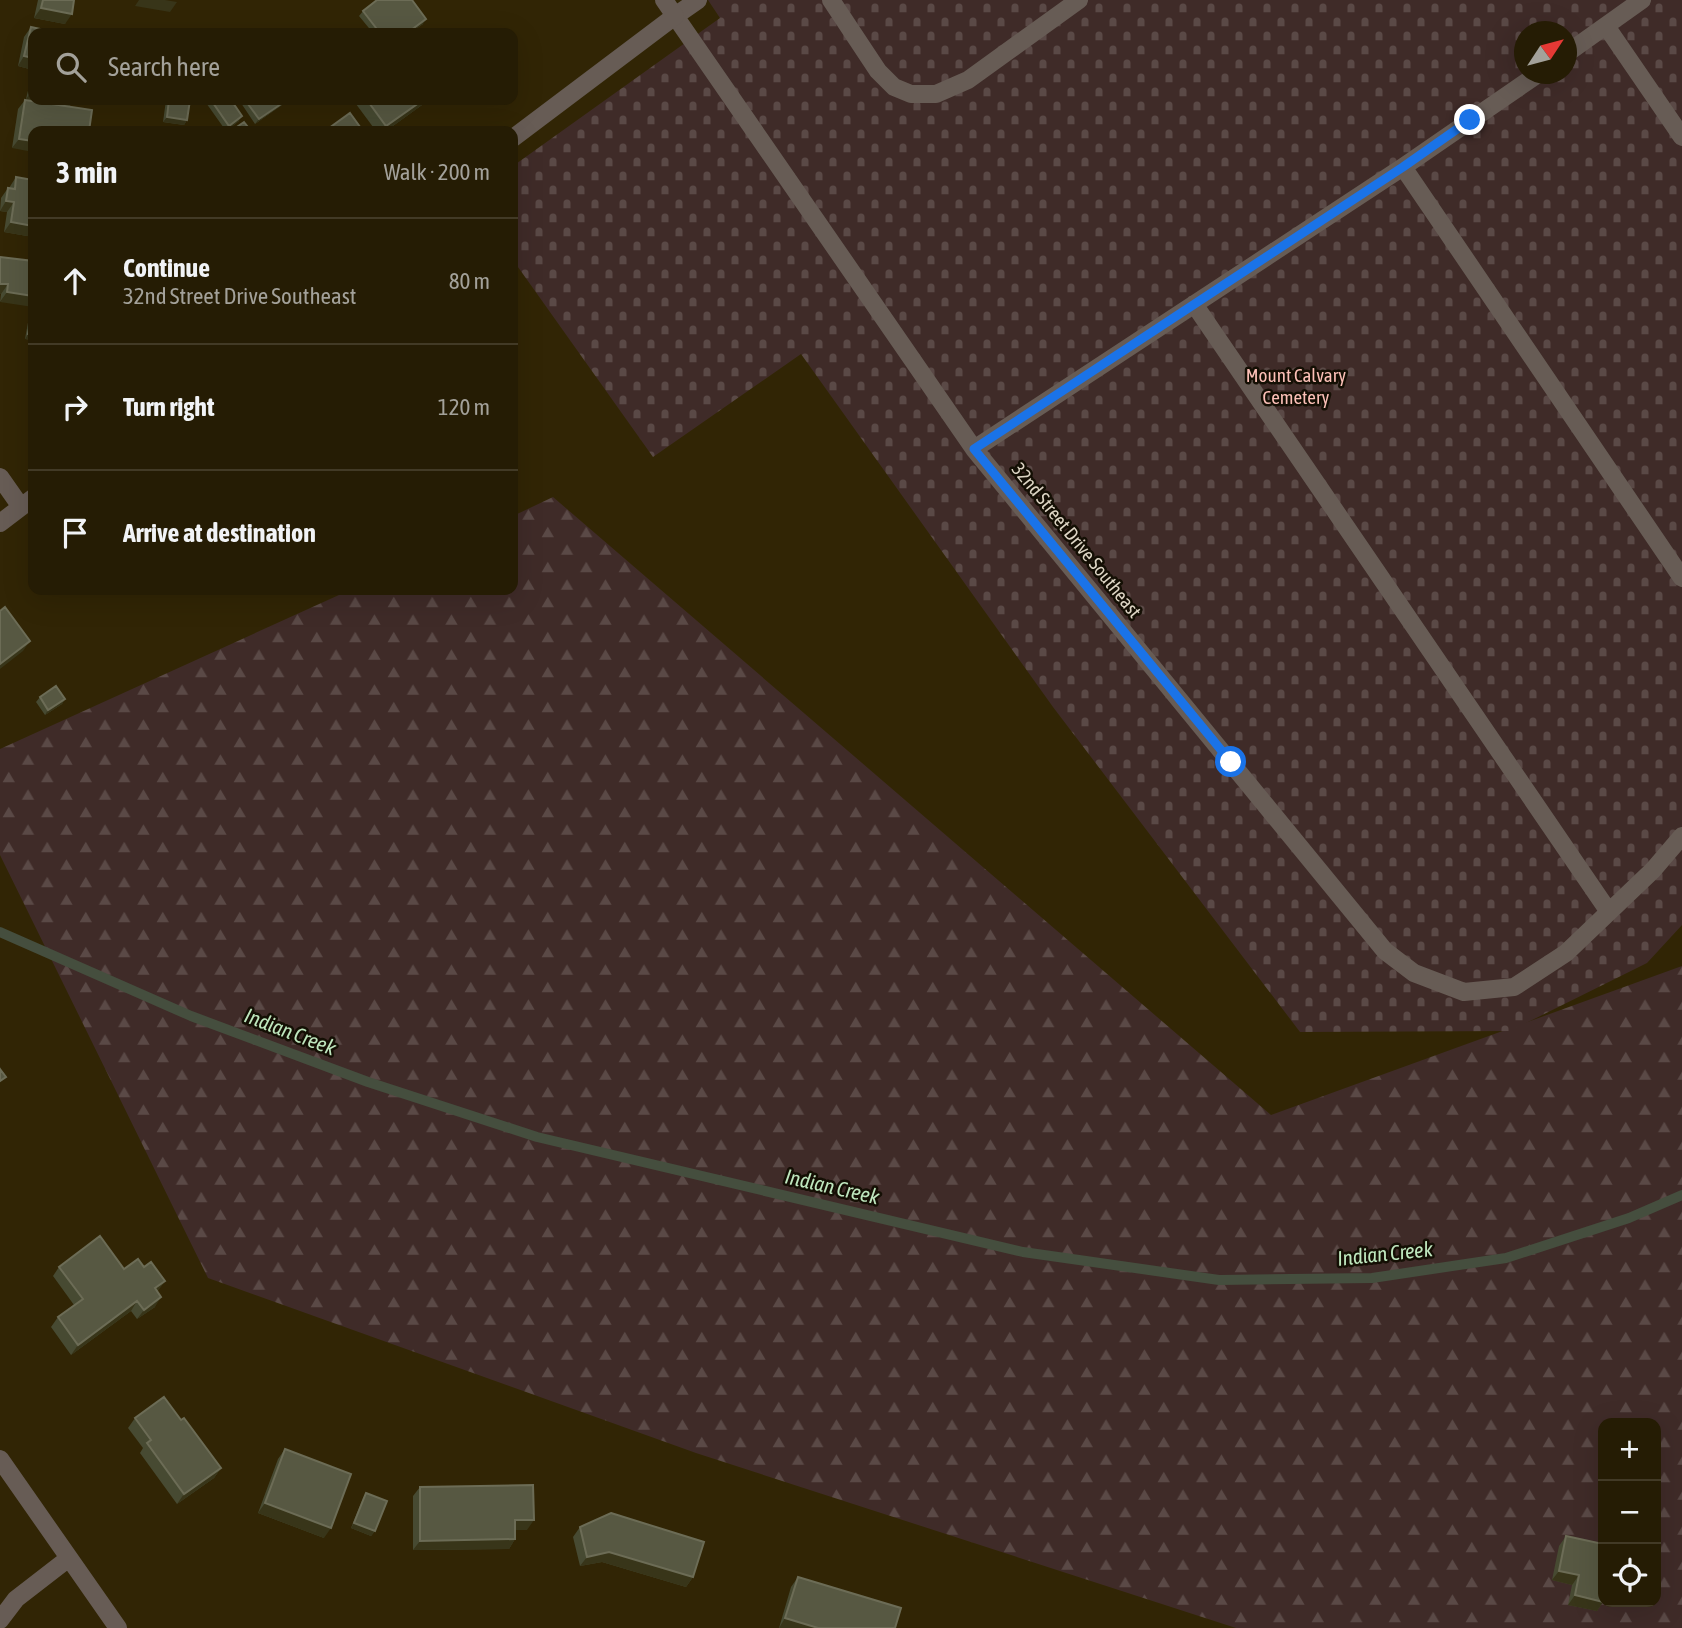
<!DOCTYPE html>
<html lang="en">
<head>
<meta charset="utf-8">
<style>
  :root { --surface:#251c04; --page:#312913; --text:#f1f3f6; --muted:#a3a19a; --line:#423a26 }
  body { margin:0; font-family:"Asap Condensed",sans-serif; background:var(--page); color:var(--text) }
  .controls { position:absolute; right:21px; bottom:21px; display:grid; overflow:hidden; border-radius:14px; box-shadow:0 7px 28px #0002 }
  .controls button { width:63px; height:63px; display:grid; place-items:center; padding:0; border:0; border-bottom:2px solid var(--line); background:var(--surface); color:var(--text); font:35px sans-serif }
  .compass { position:absolute; left:1514px; top:21px; width:63px; height:63px; border-radius:50%; background:var(--surface); box-shadow:0 7px 28px #0002; rotate:54deg }
  .stop { position:absolute; width:21px; height:21px; margin:-16px; border:5px solid #1a73e8; border-radius:50%; background:#fff }
  .stop.end { background:#1a73e8; border-color:#fff; box-shadow:0 2px 7px #0008 }
  .list { margin:0; padding:0; list-style:none }
  h2 { display:flex; justify-content:space-between; align-items:center; height:91px; margin:0; padding:0 28px; font-size:30px }
  h2 small { font-size:23px; font-weight:400; color:var(--muted) }
  .list li { display:grid; grid-template-columns:46px 1fr auto; gap:21px; align-items:center; box-sizing:border-box; height:126px; padding:0 28px; border-top:2px solid var(--line) }
  .list b { display:block; font-size:26px; white-space:nowrap }
  .list p { margin:0; font-size:23px; white-space:nowrap; color:var(--muted) }
  .list em { font-size:23px; font-style:normal; color:var(--muted) }
  .icon { flex:none; width:38px; height:38px; fill:none; stroke:currentColor; stroke-width:2; stroke-linecap:round; stroke-linejoin:round }
  .map { position:relative; flex:none; width:1682px; height:1628px; overflow:hidden }
  .search { position:absolute; background:var(--surface); box-shadow:0 7px 28px #0002; left:28px; top:28px; width:490px; height:77px; display:flex; align-items:center; gap:18px; box-sizing:border-box; padding:0 24px; border-radius:14px; color:var(--muted); font-size:26px }
  .panel { position:absolute; background:var(--surface); box-shadow:0 7px 28px #0002; left:28px; top:126px; width:490px; height:469px; border-radius:14px }
  .map>svg:first-child { display:block }
</style>
</head>
<body>
<div class="map">
<svg width="1682" height="1628" viewBox="0 0 1682 1628">
  <defs>
    <pattern id="forest-firs" width="22" height="20" patternUnits="userSpaceOnUse" patternTransform="scale(1.75)"><rect width="22" height="20" fill="#3f2b28"/><path d="M5 1l3.5 6h-7zM16 11l3.5 6h-7z" fill="#5a4946"/></pattern>
    <pattern id="cemetery-stones" width="16" height="16" patternUnits="userSpaceOnUse" patternTransform="scale(1.75)"><rect width="16" height="16" fill="#3f2b28"/><path d="M2 7V4a2 2 0 0 1 4 0v3zM10 15v-3a2 2 0 0 1 4 0v3z" fill="#5a4946"/></pattern>
  </defs>
  <rect width="100%" height="100%" fill="#312505"/>
  <path fill="url(#forest-firs)" fill-rule="evenodd" d="M553 497 1271 1115 1682 966V1628H1236L696 1453 208 1278 0 855V749L350 590H513V516ZM1603 1423H1656V1602H1603Z"/>
  <path fill="url(#cemetery-stones)" fill-rule="evenodd" d="M708 0H1682V925L1647 963 1510 1031 1300 1032 1053 707 801 354 653 457 513 260V166L720 18ZM1524 32H1566V74H1524Z"/>
  <g fill="none" stroke-linecap="round" stroke-linejoin="round">
    <path stroke="#454e3e" stroke-width="10" d="M0 932 191 1016 368 1082 537 1137 1023 1252 1219 1280 1372 1278 1506 1258 1629 1218 1682 1195"/>
    <path stroke="#675c55" stroke-width="18" d="M698 0 675 16 974 449 1385 951 1414 973 1464 992 1514 987 1566 953 1653 870 1682 836
      M831 0 878 71 894 87 911 94H936L968 80 1079 0
      M1606 26 1682 137
      M1566 54 1642 0
      M1403 167 1682 578
      M1194 304 1609 912
      M974 449 1403 167 1538 74"/>
    <path stroke="#675c55" stroke-width="18" d="M513 138 675 16 664 0
      M0 477 21 507
      M0 523 33 498
      M0 1459 118 1628
      M0 1620 16 1599 69 1558"/>
  </g>
  <path fill="#474a32" d="M38 0H74L65 24 34 18Z
    M363 11 423 24 410 33H373L359 16Z
    M31 27 33 33V100H74L69 107 12 148 18 109 25 100 43 102 26 99 33 70 18 66 24 37Z
    M166 100H190L187 120 184 125 163 122Z
    M204 100H231L239 121 226 131Z
    M239 100H289L255 124Z
    M353 100H426L422 105 386 131H376Z
    M16 177 33 237 4 232 7 212 0 211 1 198 8 188H9Z
    M0 257 33 261 0 302 1 294H0Z
    M32 312H33V340L25 339 29 317Z
    M40 697 65 699 62 704 45 715 36 702Z
    M59 1267 124 1269 144 1267 165 1281 157 1291 155 1307 137 1319 131 1311 71 1355 51 1327 58 1317 74 1305 53 1276Z
    M135 1418 221 1468 214 1478 177 1504 140 1453 143 1448 128 1428Z
    M285 1449 324 1538 258 1513 278 1459Z
    M420 1487 527 1530H515V1539L509 1549 413 1550V1496Z
    M366 1493 375 1531 371 1536 351 1528 363 1498Z
    M580 1527 693 1577 686 1587 602 1562 580 1566 573 1537Z
    M1566 1536 1603 1602 1597 1611 1568 1605 1572 1585 1552 1580 1559 1546Z
    M798 1577 895 1628H779L791 1587Z"/>
  <path fill="#383519" d="M139 0H165L177 2 170 12 135 6Z
    M41 8 72 14 65 24 34 18Z
    M426 19 423 24 410 33H407Z
    M24 56 33 58V70L18 66Z
    M33 89V100H74L68 108 26 99Z
    M287 100H289L255 124 259 119Z
    M423 100H426L422 105 386 131H383L386 126Z
    M242 116 239 121 226 131 229 126Z
    M167 117 187 120 184 125 163 122Z
    M19 139 33 141V152L12 148Z
    M6 201 14 202 7 212 0 211Z
    M11 222 33 226V237L4 232Z
    M0 284H8L1 294H0Z
    M7 292 33 296V307L0 302Z
    M28 334 33 335V340L25 339Z
    M30 641 23 651 0 669V664Z
    M65 699 62 704 45 715 48 710Z
    M165 1281 158 1291 148 1298 155 1288Z
    M161 1297 155 1307 137 1319 144 1310Z
    M137 1301 131 1311 71 1355 78 1345Z
    M221 1468 214 1478 177 1504 184 1494Z
    M265 1503 331 1528 324 1538 258 1513Z
    M515 1520H534L527 1530H508Z
    M354 1523 375 1531 371 1536 351 1528Z
    M515 1539 509 1549 413 1550 420 1541Z
    M609 1552 693 1577 686 1587 602 1562 580 1566 587 1557Z
    M1559 1571 1579 1575 1572 1585 1552 1580Z
    M1575 1595 1603 1602 1597 1611 1568 1605Z
    M785 1618 818 1628H779Z"/>
  <path fill="#575842" stroke="#6c6c56" stroke-width="2" d="M43 0H74L72 14 41 8Z
    M377 0H412L426 19 407 33H380L363 11Z
    M31 27 59 33H33V58L24 56Z
    M25 100 92 110 89 131H33V141L19 139Z
    M169 100H190L187 120 167 117Z
    M211 100H231L242 116 229 126Z
    M245 100H287L259 119Z
    M367 100H423L386 126Z
    M350 113 363 131H325Z
    M244 122 251 131H231Z
    M16 177 33 180V226L11 222 14 202 6 201 8 188 15 189Z
    M0 257 33 261V296L7 292 8 284H0Z
    M32 312H33V335L28 334Z
    M5 607 30 641 0 664V611Z
    M56 686 65 699 48 710 40 697Z
    M0 1069 6 1077 0 1081Z
    M100 1236 124 1269 138 1259 144 1267 151 1262 165 1281 155 1288 161 1297 144 1310 137 1301 78 1345 58 1317 83 1299 59 1267Z
    M164 1397 181 1420 184 1418 221 1468 184 1494 147 1443 151 1440 135 1418Z
    M285 1449 351 1474 331 1528 265 1503Z
    M533 1485 534 1520H515V1539L420 1541V1487Z
    M366 1493 387 1501 375 1531 354 1523Z
    M611 1513 704 1542 693 1577 609 1552 587 1557 580 1527Z
    M1566 1536 1603 1544V1602L1575 1595 1579 1575 1559 1571Z
    M798 1577 901 1608 895 1628H818L785 1618Z"/>
  <g fill="none" stroke-linecap="round" stroke-linejoin="round">
    <path stroke="#1a73e8" stroke-width="9" d="M1231 762 974 449 1403 167 1470 120"/>
  </g>
  <g text-anchor="middle" stroke-width="5" stroke-linejoin="round" paint-order="stroke">
    <g font-size="19" fill="#fcc0b7" stroke="#140f04">
      <text x="1296" y="382">Mount Calvary<tspan x="1296" dy="22">Cemetery</tspan></text>
    </g>
    <g font-size="19" fill="#ddd5c4" stroke="#140f04">
      <text transform="translate(1077 540) rotate(51)" y="7">32nd Street Drive Southeast</text>
    </g>
    <g font-size="21" font-style="italic" fill="#bfe7be" stroke="#140f04">
      <text transform="translate(290 1032) rotate(21)" y="7">Indian Creek</text>
      <text transform="translate(832 1187) rotate(13)" y="7">Indian Creek</text>
      <text transform="translate(1385 1254) rotate(-6)" y="7">Indian Creek</text>
    </g>
  </g>
</svg>
<div class="controls">
<button>+</button>
<button>−</button>
<button><svg class="icon" aria-label="locate" viewBox="0 0 24 24"><circle cx="12" cy="12" r="6"/><path d="M12 2v4M12 18v4M2 12h4M18 12h4"/></svg></button>
</div>
<svg class="compass" viewBox="-18 -18 36 36"><path d="M0-13l5 13h-10z" fill="#e53935"/><path d="M0 13l5-13h-10z" fill="#a3a19a"/></svg>
<div class="stop" style="left:1231px;top:762px"></div>
<div class="stop end" style="left:1470px;top:120px"></div>
<div class="search"><svg class="icon" aria-label="search" viewBox="0 0 24 24"><circle cx="10" cy="10" r="6"/><path d="M15 15l6 6"/></svg>Search here</div>
<section class="panel">
<h2>3 min<small>Walk · 200 m</small></h2>
<ul class="list">
<li><svg class="icon" aria-label="ahead" viewBox="0 0 24 24"><path d="M12 20V5M6 11l6-6 6 6"/></svg><div><b>Continue</b><p>32nd Street Drive Southeast</p></div><em>80 m</em></li>
<li><svg class="icon" aria-label="right" viewBox="0 0 24 24"><path d="M7 20v-9h11M14 6l5 5-5 5"/></svg><div><b>Turn right</b></div><em>120 m</em></li>
<li><svg class="icon" aria-label="arrive" viewBox="0 0 24 24"><path d="M6 21V4h12l-3 4 3 4H6"/></svg><div><b>Arrive at destination</b></div></li>
</ul>
</section>
</div>
</body>
</html>
